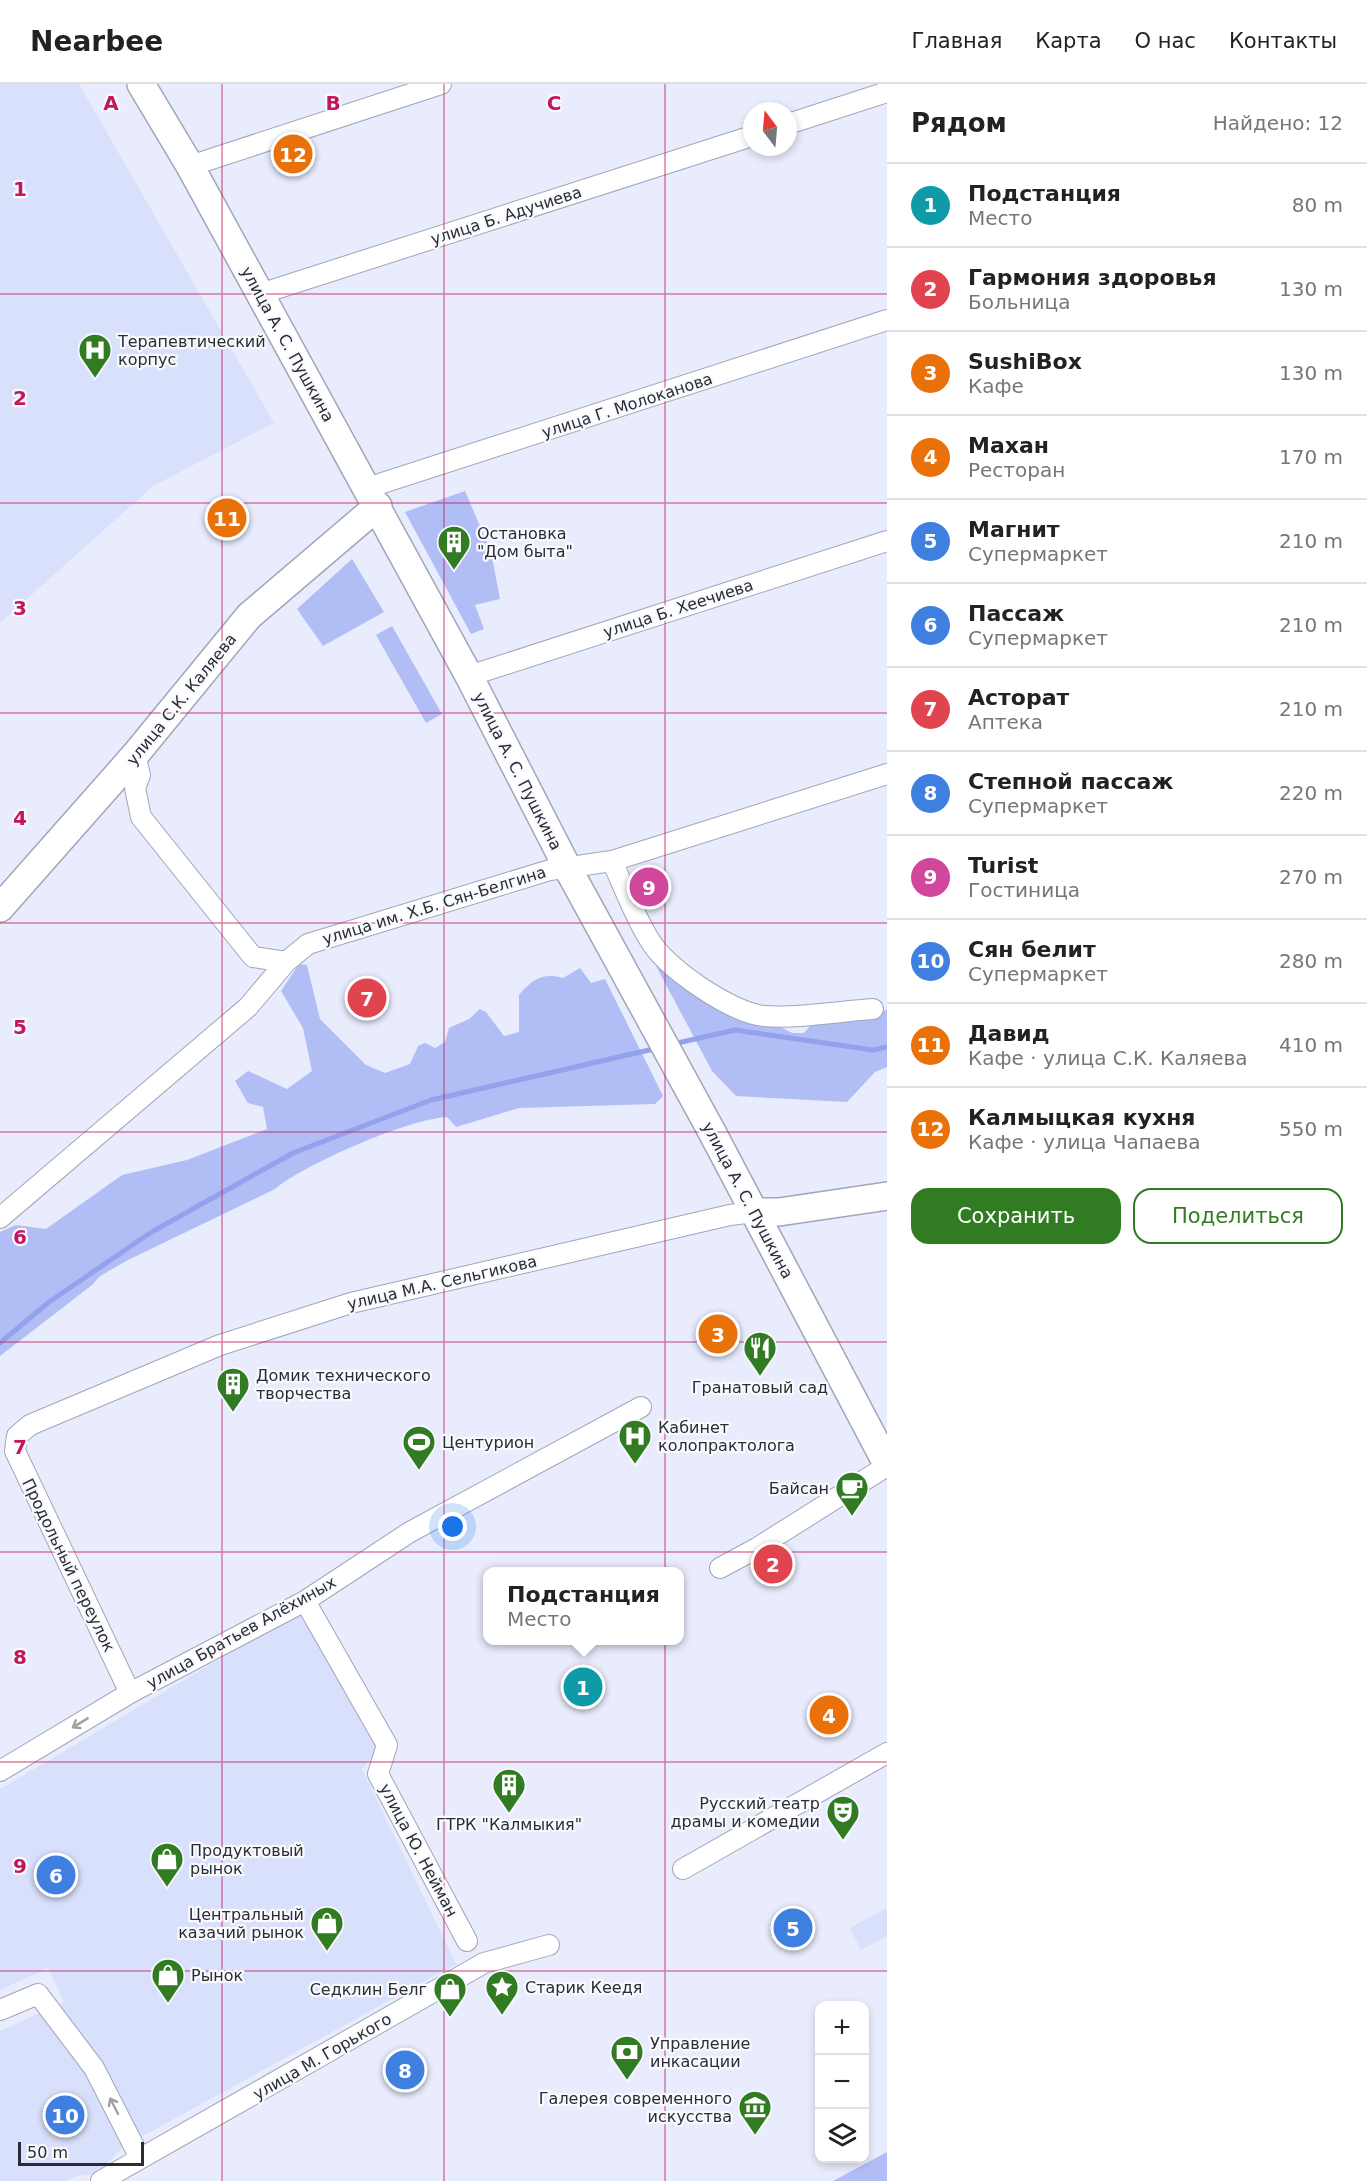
<!DOCTYPE html>
<html lang="ru">
<head>
<meta charset="utf-8">
<style>
  :root { --surface:#fff; --page:#f6f6f6; --text:#222; --muted:#767676; --line:#e0e0e0; --accent:#317b22 }
  body { margin:0; font-family:"DejaVu Sans",sans-serif; background:var(--page); color:var(--text) }
  .controls { position:absolute; right:18px; bottom:18px; display:grid; overflow:hidden; border-radius:12px; box-shadow:0 3px 9px #0003 }
  .controls button { width:54px; height:54px; display:grid; place-items:center; padding:0; border:0; border-bottom:2px solid var(--line); background:var(--surface); color:var(--text); font:30px sans-serif }
  .compass { position:absolute; left:743px; top:18px; width:54px; height:54px; border-radius:50%; background:var(--surface); box-shadow:0 3px 9px #0003; rotate:344deg }
  .scale { position:absolute; left:18px; bottom:15px; width:126px; box-sizing:border-box; padding-left:6px; border:3px solid #2b2d35; border-top:0; font-size:16px; line-height:21px; white-space:nowrap; color:#2b2d35; -webkit-text-stroke:4px #f9fafe; paint-order:stroke }
  .you { position:absolute; left:453px; top:1443px; width:21px; height:21px; margin:-15px; border:4px solid #fff; border-radius:50%; background:#1a73e8; box-shadow:0 0 0 9px #1a73e833 }
  .badge { display:grid; place-items:center; width:39px; height:39px; border-radius:50%; background:var(--accent); color:#fff; font-size:20px; font-weight:700 }
  .pin { position:absolute; translate:-50% -50%; border:3px solid #fff; box-shadow:0 2px 6px #0006 }
  .popup { position:absolute; left:483px; top:1483px; width:201px; height:78px; box-sizing:border-box; display:grid; place-content:center; border-radius:12px; background:var(--surface); filter:drop-shadow(0 2px 4px #0005); font-size:20px; white-space:nowrap; color:var(--muted) }
  .popup b { font-size:22px; color:var(--text) }
  .popup::after { content:''; position:absolute; left:50%; top:100%; margin-left:-12px; border:12px solid transparent; border-top-color:var(--surface) }
  .list { margin:0; padding:0; list-style:none }
  h2 { display:flex; justify-content:space-between; align-items:center; height:78px; margin:0; padding:0 24px; font-size:26px }
  h2 small { font-size:20px; font-weight:400; color:var(--muted) }
  .list li { display:grid; grid-template-columns:39px 1fr auto; gap:18px; align-items:center; box-sizing:border-box; height:84px; padding:0 24px; border-top:2px solid var(--line) }
  .list b { display:block; font-size:22px; white-space:nowrap }
  .list p { margin:0; font-size:20px; white-space:nowrap; color:var(--muted) }
  .list em { font-size:20px; font-style:normal; color:var(--muted) }
  .actions { display:flex; gap:12px; padding:18px 24px }
  .actions a { flex:1; padding:14px 0; border:2px solid var(--accent); border-radius:18px; text-align:center; font-size:21px; color:var(--accent) }
  .actions .main { background:var(--accent); color:#fff }
  .icon { flex:none; width:33px; height:33px; fill:none; stroke:currentColor; stroke-width:2; stroke-linecap:round; stroke-linejoin:round }
  .map { position:relative; flex:none; width:887px; height:2097px; overflow:hidden }
  header { display:flex; align-items:center; gap:36px; box-sizing:border-box; height:84px; padding:0 30px; background:var(--surface); border-bottom:2px solid var(--line) }
  header strong { font-size:28px }
  nav { display:flex; gap:33px; margin-inline-start:auto; font-size:21px }
  main { display:flex }
  aside { flex:1; background:var(--surface) }
  .map>svg:first-child { display:block }
</style>
</head>
<body>
<header>
<strong>Nearbee</strong>
<nav><a>Главная</a><a>Карта</a><a>О нас</a><a>Контакты</a></nav>
</header>
<main>
<div class="map">
<svg width="887" height="2097" viewBox="0 0 887 2097">
  <rect width="100%" height="100%" fill="#e8ecfd"/>
  <path fill="#d9e0fc" d="M0 0H79L274 339 153 402 0 539Z
    M301 1527 378 1667 362 1685 456 1880 123 2063 96 2090 76 2092 67 2097H0V1947L64 1918 48 1884 0 1906V1705Z
    M887 1824V1852L861 1866 850 1844Z"/>
  <path fill="#b1bdf5" d="M465 407 491 468 500 515 475 521 484 545 471 550 405 428Z
    M352 475 384 528 323 562 297 525Z
    M392 542 442 630 426 639 376 551Z
    M299 880 307 881 320 935 366 981 385 989 410 980 418 962 425 959 435 964 445 958 449 944 469 935 480 925 486 928 504 952 519 948V911C531 896 543 888 563 894L580 884 591 899 605 895 663 1012 655 1020 519 1024 456 1043 447 1033C408 1035 305 1080 275 1105L128 1176 100 1192 92 1201 0 1272V1148L16 1141 46 1145 122 1091 187 1076 267 1045 263 1023 248 1019 235 997 248 987 287 1005 312 987 303 944 281 907Z
    M656 882 673 887 792 949H804L814 937 887 926V983L875 988 847 1018 736 1012 712 987Z
    M887 2068V2097H833Z"/>
  <g fill="none" stroke-linecap="round" stroke-linejoin="round">
    <path stroke="#94a1ec" stroke-width="5" d="M673 960 735 946 873 966 887 963
      M0 1259 49 1218 150 1149 293 1069 431 1016 658 964"/>
    <g stroke="#a1a5b9" stroke-width="22">
      <path id="street" d="M788 40 887 8
        M190 82 441 0
        M260 210 752 52
        M367 404 887 236
        M469 592 887 457
        M135 671 140 691 135 704 141 733 253 873 286 878
        M612 777C624 803 634 831 649 855 665 884 732 929 764 932 796 935 841 927 873 925
        M0 1134 248 923 286 878 308 860 550 786 612 777 887 690
        M720 1484 757 1464 887 1382
        M305 1517 387 1661 378 1690 467 1857
        M130 1609 15 1367 17 1352 30 1341 220 1261 351 1219 730 1131 754 1128
        M0 1687 130 1609 305 1517 410 1448 641 1323
        M683 1785 887 1669
        M0 1926 38 1910 94 1984 140 2074
        M101 2097 484 1879 549 1861"/>
    </g>
    <g stroke="#a1a5b9" stroke-width="30">
      <path id="secondary" d="M141 0 190 82 469 592 567 783 712 1048 887 1380
        M0 824 135 671 249 532 378 422
        M754 1128H779L887 1112"/>
    </g>
    <use href="#street" stroke="#fff" stroke-width="20"/>
    <use href="#secondary" stroke="#fff" stroke-width="27"/>
  </g>
  <defs><path id="oneway-shaft" d="M-6 0H5M1.5-3L5.5 0L1.5 3" fill="none" stroke-width="1.6" stroke-linecap="round" stroke-linejoin="round" transform="scale(1.5)"/></defs>
  <g stroke="#a0a0a4">
    <use href="#oneway-shaft" transform="translate(80 1639) rotate(149)"/>
    <use href="#oneway-shaft" transform="translate(114 2022) rotate(-117)"/>
  </g>
  <path fill="none" stroke="#c2185b" stroke-width="1.5" stroke-opacity="0.55" d="M222 0V2097M444 0V2097M665 0V2097M0 210H887M0 419H887M0 629H887M0 839H887M0 1048H887M0 1258H887M0 1468H887M0 1678H887M0 1887H887"/>
  <defs>
    <g id="hospital-pin" transform="scale(1.725)"><path d="M0 17L-7.5 6A9.5 9.5 0 1 1 7.5 6Z" fill="#317b22" stroke="#f9fafe"/><path d="M-5-5h3v3.5h4V-5h3V5h-3V1.5h-4V5h-3Z" fill="#fff"/></g>
    <g id="building-pin" transform="scale(1.725)"><path d="M0 17L-7.5 6A9.5 9.5 0 1 1 7.5 6Z" fill="#317b22" stroke="#f9fafe"/><path d="M-4-6H4V6H1V3H-1V6H-4ZM-2.5-4.3h1.7v1.8h-1.7ZM.8-4.3h1.7v1.8H.8ZM-2.5-1h1.7V.8h-1.7ZM.8-1h1.7V.8H.8Z" fill="#fff"/></g>
    <g id="restaurant-pin" transform="scale(1.725)"><path d="M0 17L-7.5 6A9.5 9.5 0 1 1 7.5 6Z" fill="#317b22" stroke="#f9fafe"/><path d="M-5-6h1v4h1v-4h1v4h1v-4h1v5L-1.5 .5V6h-2V.5L-5-1ZM5-6V6H3V1.5H1.5Q1.5-4 5-6Z" fill="#fff"/></g>
    <g id="stadium-pin" transform="scale(1.725)"><path d="M0 17L-7.5 6A9.5 9.5 0 1 1 7.5 6Z" fill="#317b22" stroke="#f9fafe"/><path d="M0-5a6.5 5 0 1 0 0 10a6.5 5 0 1 0 0-10ZM-3.5-1.8h7v3.6h-7Z" fill="#fff"/></g>
    <g id="cafe-pin" transform="scale(1.725)"><path d="M0 17L-7.5 6A9.5 9.5 0 1 1 7.5 6Z" fill="#317b22" stroke="#f9fafe"/><path d="M-5.5-4.5H6V0H3Q3 3.5 0 3.5H-2.5Q-5.5 3.5-5.5 0ZM3-3.2v2h1.7v-2ZM-6 4.5H4V6H-6Z" fill="#fff"/></g>
    <g id="theatre-pin" transform="scale(1.725)"><path d="M0 17L-7.5 6A9.5 9.5 0 1 1 7.5 6Z" fill="#317b22" stroke="#f9fafe"/><path d="M-5-5.5Q0-4 5-5.5V0Q5 5 0 6Q-5 5-5 0ZM-3.3-2.5H-1v1.5H-3.3ZM1-2.5H3.3v1.5H1ZM-2.8 1Q0 5.5 2.8 1Z" fill="#fff"/></g>
    <g id="shop-pin" transform="scale(1.725)"><path d="M0 17L-7.5 6A9.5 9.5 0 1 1 7.5 6Z" fill="#317b22" stroke="#f9fafe"/><path d="M-5-2.5h2.3a2.7 3.5 0 0 1 5.4 0H5L5.5 6h-11ZM-1.5-2.5h3a1.5 2.3 0 0 0-3 0Z" fill="#fff"/></g>
    <g id="sight-pin" transform="scale(1.725)"><path d="M0 17L-7.5 6A9.5 9.5 0 1 1 7.5 6Z" fill="#317b22" stroke="#f9fafe"/><path d="M0-6L1.8-2.2L6-1.7L2.9 1.2L3.7 5.4L0 3.3L-3.7 5.4L-2.9 1.2L-6-1.7L-1.8-2.2Z" fill="#fff"/></g>
    <g id="bank-pin" transform="scale(1.725)"><path d="M0 17L-7.5 6A9.5 9.5 0 1 1 7.5 6Z" fill="#317b22" stroke="#f9fafe"/><path d="M-6-4H6V4H-6ZM0-2.3a2.3 2.3 0 1 0 0 4.6a2.3 2.3 0 1 0 0-4.6Z" fill="#fff"/></g>
    <g id="museum-pin" transform="scale(1.725)"><path d="M0 17L-7.5 6A9.5 9.5 0 1 1 7.5 6Z" fill="#317b22" stroke="#f9fafe"/><path d="M0-6L6-3V-2H-6V-3ZM-5-1h2V3h-2ZM-1-1h2V3h-2ZM3-1h2V3H3ZM-6 4H6V6H-6Z" fill="#fff"/></g>
  </defs>
  <g fill-rule="evenodd">
    <use href="#hospital-pin" x="95" y="266"/>
    <use href="#building-pin" x="454" y="458"/>
    <use href="#restaurant-pin" x="760" y="1264"/>
    <use href="#building-pin" x="233" y="1300"/>
    <use href="#hospital-pin" x="635" y="1352"/>
    <use href="#stadium-pin" x="419" y="1358"/>
    <use href="#cafe-pin" x="852" y="1404"/>
    <use href="#building-pin" x="509" y="1701"/>
    <use href="#theatre-pin" x="843" y="1728"/>
    <use href="#shop-pin" x="167" y="1775"/>
    <use href="#shop-pin" x="327" y="1839"/>
    <use href="#shop-pin" x="168" y="1891"/>
    <use href="#sight-pin" x="502" y="1903"/>
    <use href="#shop-pin" x="450" y="1905"/>
    <use href="#bank-pin" x="627" y="1968"/>
    <use href="#museum-pin" x="755" y="2023"/>
  </g>
  <g text-anchor="middle" stroke-width="4.5" stroke-linejoin="round" paint-order="stroke">
    <g font-size="16" fill="#2b2d35" stroke="#f9fafe">
      <text transform="translate(506 131) rotate(-18)" y="6">улица Б. Адучиева</text>
      <text transform="translate(288 260) rotate(61)" y="6">улица А. С. Пушкина</text>
      <text transform="translate(627 321) rotate(-18)" y="6">улица Г. Молоканова</text>
      <text transform="translate(678 524) rotate(-18)" y="6">улица Б. Хеечиева</text>
      <text transform="translate(181 615) rotate(-51)" y="6">улица С.К. Каляева</text>
      <text transform="translate(518 687) rotate(63)" y="6">улица А. С. Пушкина</text>
      <text transform="translate(434 821) rotate(-17)" y="6">улица им. Х.Б. Сян-Белгина</text>
      <text transform="translate(748 1116) rotate(62)" y="6">улица А. С. Пушкина</text>
      <text transform="translate(442 1198) rotate(-13)" y="6">улица М.А. Сельгикова</text>
      <text transform="translate(69 1481) rotate(64)" y="6">Продольный переулок</text>
      <text transform="translate(241 1548) rotate(-29)" y="6">улица Братьев Алёхиных</text>
      <text transform="translate(419 1766) rotate(62)" y="6">улица Ю. Нейман</text>
      <text transform="translate(322 1972) rotate(-30)" y="6">улица М. Горького</text>
    </g>
    <g font-size="16" fill="#2b2d35" stroke="#f9fafe" text-anchor="start">
      <text x="118" y="263">Терапевтический<tspan x="118" dy="18">корпус</tspan></text>
      <text x="477" y="455">Остановка<tspan x="477" dy="18">"Дом быта"</tspan></text>
      <text x="256" y="1297">Домик технического<tspan x="256" dy="18">творчества</tspan></text>
      <text x="760" y="1309" text-anchor="middle">Гранатовый сад</text>
      <text x="658" y="1349">Кабинет<tspan x="658" dy="18">колопрактолога</tspan></text>
      <text x="442" y="1364">Центурион</text>
      <text x="829" y="1410" text-anchor="end">Байсан</text>
      <text x="820" y="1725" text-anchor="end">Русский театр<tspan x="820" dy="18">драмы и комедии</tspan></text>
      <text x="509" y="1746" text-anchor="middle">ГТРК "Калмыкия"</text>
      <text x="190" y="1772">Продуктовый<tspan x="190" dy="18">рынок</tspan></text>
      <text x="304" y="1836" text-anchor="end">Центральный<tspan x="304" dy="18">казачий рынок</tspan></text>
      <text x="191" y="1897">Рынок</text>
      <text x="525" y="1909">Старик Кеедя</text>
      <text x="427" y="1911" text-anchor="end">Седклин Белг</text>
      <text x="650" y="1965">Управление<tspan x="650" dy="18">инкасации</tspan></text>
      <text x="732" y="2020" text-anchor="end">Галерея современного<tspan x="732" dy="18">искусства</tspan></text>
    </g>
  </g>
  <g font-size="20" text-anchor="middle" font-weight="bold" fill="#c2185b" stroke="#f9fafe" stroke-width="4.5" stroke-linejoin="round" paint-order="stroke">
    <text x="111" y="26">A</text>
    <text x="333" y="26">B</text>
    <text x="554" y="26">C</text>
    <text x="20" y="112">1</text>
    <text x="20" y="321">2</text>
    <text x="20" y="531">3</text>
    <text x="20" y="741">4</text>
    <text x="20" y="950">5</text>
    <text x="20" y="1160">6</text>
    <text x="20" y="1370">7</text>
    <text x="20" y="1580">8</text>
    <text x="20" y="1789">9</text>
  </g>
</svg>
<div class="controls">
<button>+</button>
<button>−</button>
<button><svg class="icon" aria-label="layers" viewBox="0 0 24 24"><path d="M12 4l9 5-9 5-9-5zM3 14l9 5 9-5"/></svg></button>
</div>
<svg class="compass" viewBox="-18 -18 36 36"><path d="M0-13l5 13h-10z" fill="#e53935"/><path d="M0 13l5-13h-10z" fill="#767676"/></svg>
<div class="scale">50 m</div>
<div class="you"></div>
<div class="pin badge" style="left:583px;top:1603px;background:#0f9aa8">1</div>
<div class="popup"><b>Подстанция</b>Место</div>
<div class="pin badge" style="left:773px;top:1480px;background:#e0444e">2</div>
<div class="pin badge" style="left:718px;top:1250px;background:#e8710a">3</div>
<div class="pin badge" style="left:829px;top:1631px;background:#e8710a">4</div>
<div class="pin badge" style="left:793px;top:1844px;background:#3f7fe0">5</div>
<div class="pin badge" style="left:56px;top:1791px;background:#3f7fe0">6</div>
<div class="pin badge" style="left:367px;top:914px;background:#e0444e">7</div>
<div class="pin badge" style="left:405px;top:1986px;background:#3f7fe0">8</div>
<div class="pin badge" style="left:649px;top:803px;background:#d1479c">9</div>
<div class="pin badge" style="left:65px;top:2031px;background:#3f7fe0">10</div>
<div class="pin badge" style="left:227px;top:434px;background:#e8710a">11</div>
<div class="pin badge" style="left:293px;top:70px;background:#e8710a">12</div>
</div>
<aside>
<h2>Рядом<small>Найдено: 12</small></h2>
<ul class="list">
<li><span class="badge" style="background:#0f9aa8">1</span><div><b>Подстанция</b><p>Место</p></div><em>80 m</em></li>
<li><span class="badge" style="background:#e0444e">2</span><div><b>Гармония здоровья</b><p>Больница</p></div><em>130 m</em></li>
<li><span class="badge" style="background:#e8710a">3</span><div><b>SushiBox</b><p>Кафе</p></div><em>130 m</em></li>
<li><span class="badge" style="background:#e8710a">4</span><div><b>Махан</b><p>Ресторан</p></div><em>170 m</em></li>
<li><span class="badge" style="background:#3f7fe0">5</span><div><b>Магнит</b><p>Супермаркет</p></div><em>210 m</em></li>
<li><span class="badge" style="background:#3f7fe0">6</span><div><b>Пассаж</b><p>Супермаркет</p></div><em>210 m</em></li>
<li><span class="badge" style="background:#e0444e">7</span><div><b>Асторат</b><p>Аптека</p></div><em>210 m</em></li>
<li><span class="badge" style="background:#3f7fe0">8</span><div><b>Степной пассаж</b><p>Супермаркет</p></div><em>220 m</em></li>
<li><span class="badge" style="background:#d1479c">9</span><div><b>Turist</b><p>Гостиница</p></div><em>270 m</em></li>
<li><span class="badge" style="background:#3f7fe0">10</span><div><b>Сян белит</b><p>Супермаркет</p></div><em>280 m</em></li>
<li><span class="badge" style="background:#e8710a">11</span><div><b>Давид</b><p>Кафе · улица С.К. Каляева</p></div><em>410 m</em></li>
<li><span class="badge" style="background:#e8710a">12</span><div><b>Калмыцкая кухня</b><p>Кафе · улица Чапаева</p></div><em>550 m</em></li>
</ul>
<div class="actions"><a class="main">Сохранить</a><a>Поделиться</a></div>
</aside>
</main>
</body>
</html>
